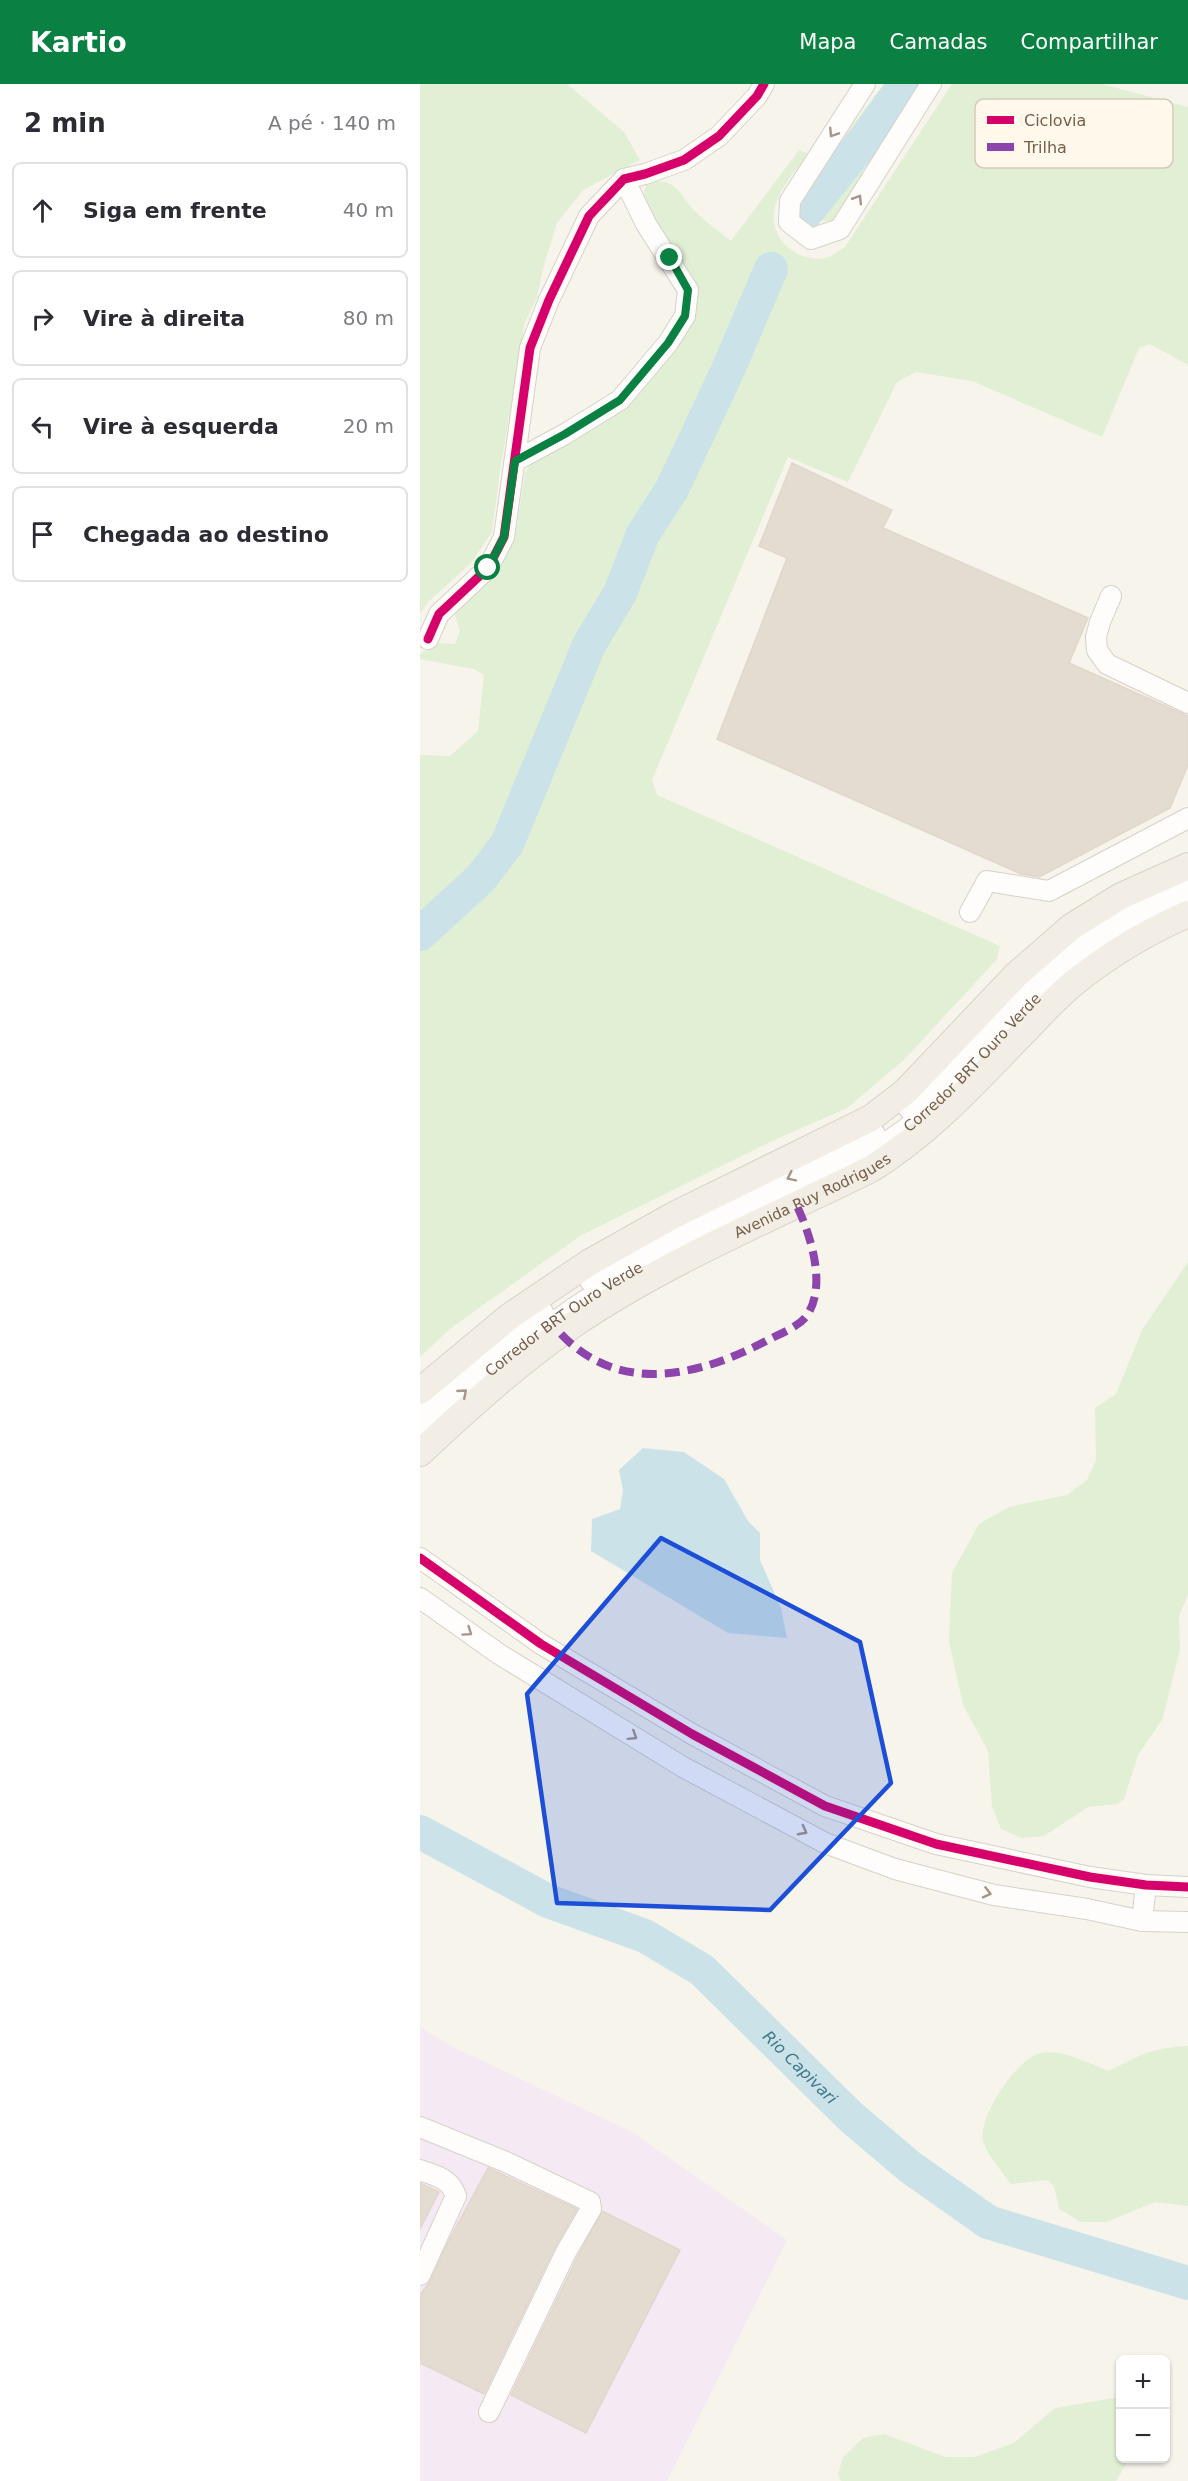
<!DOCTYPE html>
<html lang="pt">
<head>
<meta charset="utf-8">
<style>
  :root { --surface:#fff; --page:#f2f2f3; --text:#2b2b33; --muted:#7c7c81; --line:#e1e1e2; --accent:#0b8043 }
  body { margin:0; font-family:"DejaVu Sans",sans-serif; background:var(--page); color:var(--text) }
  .controls { position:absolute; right:18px; bottom:18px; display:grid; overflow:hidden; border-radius:9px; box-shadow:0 2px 4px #0004 }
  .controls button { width:54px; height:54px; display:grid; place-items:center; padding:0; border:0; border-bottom:2px solid var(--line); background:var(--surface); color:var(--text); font:30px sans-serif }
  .stop { position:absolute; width:18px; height:18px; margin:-14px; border:4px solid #0b8043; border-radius:50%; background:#fff }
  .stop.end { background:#0b8043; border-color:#fff; box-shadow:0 2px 6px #0008 }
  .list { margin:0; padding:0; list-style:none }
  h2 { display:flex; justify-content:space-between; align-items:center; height:78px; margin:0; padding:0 24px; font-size:26px }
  h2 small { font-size:20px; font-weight:400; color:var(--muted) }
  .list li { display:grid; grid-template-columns:39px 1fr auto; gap:18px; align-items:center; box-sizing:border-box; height:96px; margin:0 12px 12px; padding:0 12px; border:2px solid var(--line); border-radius:9px }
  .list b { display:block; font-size:22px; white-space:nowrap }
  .list em { font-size:20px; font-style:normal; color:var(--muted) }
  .icon { flex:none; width:33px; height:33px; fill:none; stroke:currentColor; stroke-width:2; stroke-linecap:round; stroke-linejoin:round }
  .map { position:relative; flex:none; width:768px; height:2397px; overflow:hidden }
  header { display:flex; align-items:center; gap:36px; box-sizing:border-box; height:84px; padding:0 30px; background:var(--accent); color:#fff }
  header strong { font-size:28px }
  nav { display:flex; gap:33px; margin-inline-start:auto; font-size:21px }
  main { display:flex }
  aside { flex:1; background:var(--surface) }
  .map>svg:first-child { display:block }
</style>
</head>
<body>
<header>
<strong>Kartio</strong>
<nav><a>Mapa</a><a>Camadas</a><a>Compartilhar</a></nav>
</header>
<main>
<aside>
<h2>2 min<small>A pé · 140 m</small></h2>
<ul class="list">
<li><svg class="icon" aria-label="ahead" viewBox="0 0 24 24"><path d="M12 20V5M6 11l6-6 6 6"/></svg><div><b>Siga em frente</b></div><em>40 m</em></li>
<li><svg class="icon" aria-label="right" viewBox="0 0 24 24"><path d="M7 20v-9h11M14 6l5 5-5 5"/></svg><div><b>Vire à direita</b></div><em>80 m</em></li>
<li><svg class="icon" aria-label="left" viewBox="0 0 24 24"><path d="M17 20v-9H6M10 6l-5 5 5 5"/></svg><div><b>Vire à esquerda</b></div><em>20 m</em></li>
<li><svg class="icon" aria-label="arrive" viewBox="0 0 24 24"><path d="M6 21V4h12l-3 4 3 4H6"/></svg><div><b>Chegada ao destino</b></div></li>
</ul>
</aside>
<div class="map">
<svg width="768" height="2397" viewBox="0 0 768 2397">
  <rect width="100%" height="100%" fill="#f7f4eb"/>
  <path fill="#f5eaf3" d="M0 1943 29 1961 212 2048 367 2156 247 2397H0Z"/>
  <path fill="#e1efd4" d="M0 0H147L204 48 220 76 163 106 137 139 123 184 117 214 105 238 80 387 72 448 51 479 8 518 0 530Z
    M464 0H501L415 137C400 138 395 135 385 124 391 91 442 29 464 0Z
    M532 0H682L768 23V281L730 260 719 264 682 353 552 297 496 288 477 298 428 398 368 373 232 696 237 711 580 862 577 875 485 975 427 1024 352 1057 160 1152 31 1244 0 1273V671L30 672 58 647 64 591 54 585 0 575V570L18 559 35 560 40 547 34 527 74 489 97 442 105 389 109 382 207 324 257 265 271 237 278 207 221 118 227 97C260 94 257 111 278 130 288 140 300 148 311 157L379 66 389 70C376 87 355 108 354 131 352 159 382 181 409 173 414 171 420 166 425 163Z
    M768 1178V1511L759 1531 760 1566 742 1636 718 1671 704 1715 697 1720 668 1723 624 1752 602 1754 581 1745 572 1722 568 1667 543 1621 529 1557 532 1489 559 1440 589 1423 647 1411 667 1396 676 1376 675 1324 696 1310 722 1246Z
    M768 1962V2122L735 2118 686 2138H661L639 2125 634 2102 627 2096 591 2100C583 2089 566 2069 563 2057 558 2034 595 1977 618 1970 640 1963 669 1980 689 1987 720 1971 732 1964 768 1962Z
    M700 2313V2374L709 2375 696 2397H421L418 2390 423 2373 443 2354 464 2350 525 2373H555L594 2359 635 2324Z"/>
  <path fill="#cbe3e8" d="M223 1364 264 1368 304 1395 328 1437 340 1449V1476L361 1524 367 1554 308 1549 171 1467 172 1435 200 1425 203 1406 199 1386Z"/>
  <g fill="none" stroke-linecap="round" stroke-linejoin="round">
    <g stroke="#cbe3e8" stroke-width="34">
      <path d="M385 130 447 53 485 0"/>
      <path d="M0 850 61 794 87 760 169 561 200 509 223 450 252 405 307 288 351 185"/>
      <path id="s1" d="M0 1748 128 1817 225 1852 282 1886 431 2033 490 2083 568 2138 768 2199"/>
    </g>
  </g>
  <path fill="#e4dcd1" stroke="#e0d7cc" stroke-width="1.5" d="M372 379 472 426 463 444 668 534 649 579 768 632V681L750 724 619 793 601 790 297 655 367 474 339 462Z
    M68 2084 157 2125 135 2163 64 2310 0 2279V2211L11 2196 28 2158Z
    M0 2099 19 2108 0 2145Z
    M182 2127 260 2166 166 2349 91 2311 157 2174Z"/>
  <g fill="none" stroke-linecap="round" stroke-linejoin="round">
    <g stroke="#d6d1c9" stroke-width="22">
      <g id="minor">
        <path d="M445 0 370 117 369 138 391 155 420 145 511 0"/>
        <path d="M95 377 145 350 200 316 248 259 265 232 268 206 226 140 204 95"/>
        <path d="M691 512 680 538 676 553 677 566 687 580 768 619"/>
        <path d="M8 555 19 530 68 484 84 453 110 264 129 216 169 132 204 95 225 90 264 76 299 52 337 12 344 0"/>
        <path d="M550 828 567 797 629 807 768 734"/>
        <path d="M489 1025 629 881 666 852 708 826 768 800"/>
        <path d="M170 1197 219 1167 455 1050"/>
        <path d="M0 1328 62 1274 123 1228"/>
        <path id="s2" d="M0 1349C70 1284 143 1225 227 1179 283 1149 341 1124 398 1095 427 1080 457 1066 484 1046 551 995 598 922 664 871 696 846 732 830 768 814"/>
        <path d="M0 1474 121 1560 272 1650 405 1722 516 1760 670 1793 726 1801 768 1803"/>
        <path d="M0 1514 79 1570 263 1683 405 1759 475 1785 574 1811 667 1825 722 1837 768 1838"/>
        <path d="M722 1837 726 1801"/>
        <path d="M0 2043 86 2078 170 2118 171 2125 146 2168 69 2328"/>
        <path d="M0 2086C16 2092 30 2094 36 2112L0 2191"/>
      </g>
    </g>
    <g stroke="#d9d1c9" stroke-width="28">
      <g id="major">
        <path d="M0 1307 90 1232 170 1178 254 1131 451 1034 486 1007 596 891 651 843 701 812 768 782"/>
        <path id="s3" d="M0 1369C50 1322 100 1277 157 1238 248 1177 352 1134 451 1085 509 1049 553 1001 600 952 618 934 635 914 655 898 690 870 727 848 768 830"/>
      </g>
    </g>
    <use href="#minor" stroke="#fefdfc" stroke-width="20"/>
    <use href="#major" stroke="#f2eee5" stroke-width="26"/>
    <path stroke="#8e44ad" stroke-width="8" stroke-dasharray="15 8" stroke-linecap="butt" d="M141 1250C200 1312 280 1292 348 1256 361 1249 382 1242 389 1228 406 1198 390 1150 377 1122"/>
    <g stroke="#fff9ec" stroke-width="13">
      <path id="cycleway" d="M8 555 19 530 68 484 84 453 110 264 129 216 169 132 204 95 225 90 264 76 299 52 337 12 344 0
        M0 1474 121 1560 272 1650 405 1722 516 1760 670 1793 726 1801 768 1803"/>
    </g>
    <use href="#cycleway" stroke="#d6006c" stroke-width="9"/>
  </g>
  <defs><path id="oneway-chevron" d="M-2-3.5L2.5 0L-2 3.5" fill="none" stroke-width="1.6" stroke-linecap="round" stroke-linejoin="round" transform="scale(1.5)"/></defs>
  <g stroke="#a69688">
    <use href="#oneway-chevron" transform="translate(413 49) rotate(123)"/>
    <use href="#oneway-chevron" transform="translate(438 115) rotate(-58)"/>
    <use href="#oneway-chevron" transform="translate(371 1093) rotate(154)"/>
    <use href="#oneway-chevron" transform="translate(43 1309) rotate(-41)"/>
    <use href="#oneway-chevron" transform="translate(48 1548) rotate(35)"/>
    <use href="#oneway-chevron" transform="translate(213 1652) rotate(32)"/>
    <use href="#oneway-chevron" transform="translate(383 1747) rotate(28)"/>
    <use href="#oneway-chevron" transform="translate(567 1809) rotate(14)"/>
  </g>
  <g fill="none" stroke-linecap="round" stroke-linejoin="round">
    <path stroke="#0b8043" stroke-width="8" d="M68 484 84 453 95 377 145 350 200 316 248 259 265 232 268 206 250 174"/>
  </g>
  <path fill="#1d4ed8" fill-opacity="0.2" stroke="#1d4ed8" stroke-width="4.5" stroke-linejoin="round" d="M241 1454 440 1558 471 1699 350 1826 137 1819 107 1610Z"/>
  <g text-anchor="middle" stroke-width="5" stroke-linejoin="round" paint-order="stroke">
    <g font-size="15" fill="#775e49" stroke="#fff9ec">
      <text dy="5" stroke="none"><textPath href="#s2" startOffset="670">Corredor BRT Ouro Verde</textPath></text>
      <text dy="5" stroke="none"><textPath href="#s3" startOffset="472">Avenida Ruy Rodrigues</textPath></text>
      <text dy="5" stroke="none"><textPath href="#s2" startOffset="184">Corredor BRT Ouro Verde</textPath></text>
    </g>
    <g font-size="16" font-style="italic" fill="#41788b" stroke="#fff9ec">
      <text dy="6" stroke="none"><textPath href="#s1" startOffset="453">Rio Capivari</textPath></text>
    </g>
  </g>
  <rect x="555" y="15" width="198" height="69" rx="9" fill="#fff9ec" stroke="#d6cabb" stroke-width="1.5"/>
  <rect x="567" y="32" width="27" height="8" fill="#d6006c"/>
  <rect x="567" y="59" width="27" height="8" fill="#8e44ad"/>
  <g font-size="16" fill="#775e49">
    <text x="604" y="42">Ciclovia</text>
    <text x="604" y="69">Trilha</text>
  </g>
</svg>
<div class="controls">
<button>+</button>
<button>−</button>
</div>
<div class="stop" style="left:68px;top:484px"></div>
<div class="stop end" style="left:250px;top:174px"></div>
</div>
</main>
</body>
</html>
